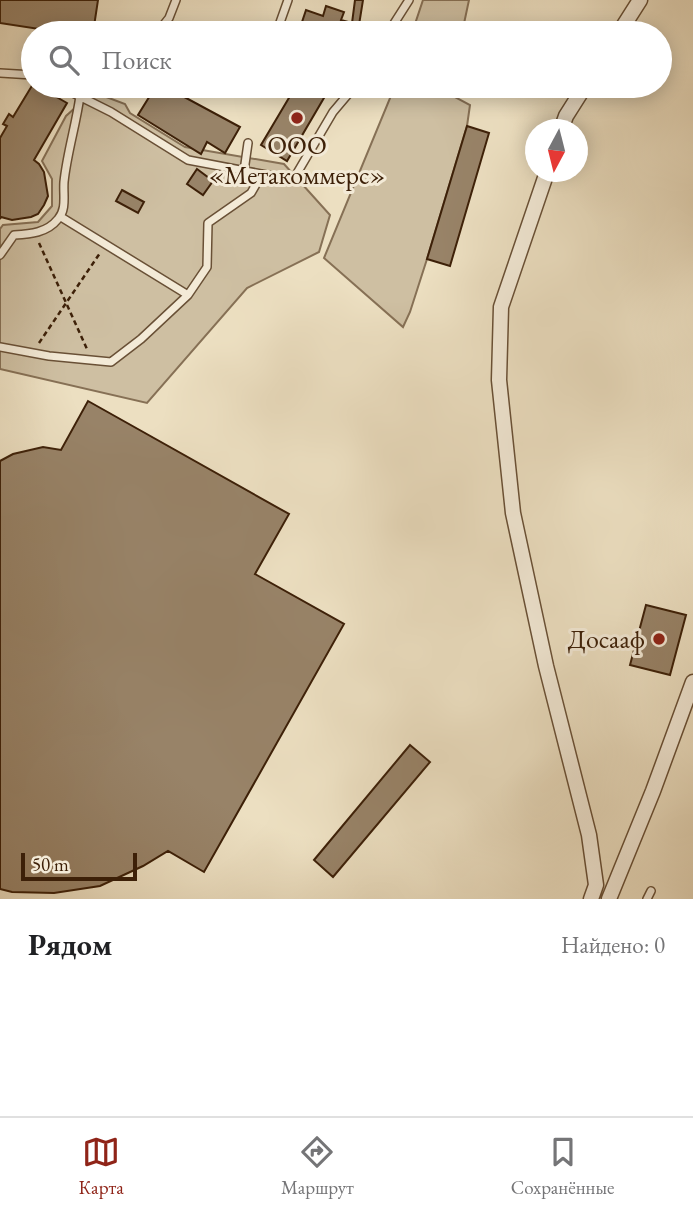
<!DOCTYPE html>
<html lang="ru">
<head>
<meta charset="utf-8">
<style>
  :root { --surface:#fff; --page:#f6f6f6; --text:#202124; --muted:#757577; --line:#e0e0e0; --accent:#8f2418 }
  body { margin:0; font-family:"EB Garamond",serif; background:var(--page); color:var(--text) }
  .compass { position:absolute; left:525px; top:119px; width:63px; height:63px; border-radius:50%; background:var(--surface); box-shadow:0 4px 18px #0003; rotate:187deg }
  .scale { position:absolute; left:21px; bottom:18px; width:116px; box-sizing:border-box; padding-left:7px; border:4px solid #3d2008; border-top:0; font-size:19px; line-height:24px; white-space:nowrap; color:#3d2008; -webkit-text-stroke:5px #f3ead7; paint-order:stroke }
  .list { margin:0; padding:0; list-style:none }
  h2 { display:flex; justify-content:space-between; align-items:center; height:91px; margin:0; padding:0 28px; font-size:30px }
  h2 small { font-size:23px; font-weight:400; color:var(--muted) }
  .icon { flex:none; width:38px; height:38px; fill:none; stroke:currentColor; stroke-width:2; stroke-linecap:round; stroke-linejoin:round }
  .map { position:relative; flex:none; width:693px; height:899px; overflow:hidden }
  .search { position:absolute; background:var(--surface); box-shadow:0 4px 18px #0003; left:21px; right:21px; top:21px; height:77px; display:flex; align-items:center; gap:18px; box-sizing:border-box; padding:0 24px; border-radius:38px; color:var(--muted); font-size:26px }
  .sheet { height:217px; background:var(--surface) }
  nav { display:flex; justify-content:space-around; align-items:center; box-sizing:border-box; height:98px; border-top:2px solid var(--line); background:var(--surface); font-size:19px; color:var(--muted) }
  nav a { display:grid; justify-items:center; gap:4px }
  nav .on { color:var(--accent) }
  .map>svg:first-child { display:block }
</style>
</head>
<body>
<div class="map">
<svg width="693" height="899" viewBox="0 0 693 899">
  <rect width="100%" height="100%" fill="#ecdfc1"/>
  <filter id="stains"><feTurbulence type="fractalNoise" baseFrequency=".00286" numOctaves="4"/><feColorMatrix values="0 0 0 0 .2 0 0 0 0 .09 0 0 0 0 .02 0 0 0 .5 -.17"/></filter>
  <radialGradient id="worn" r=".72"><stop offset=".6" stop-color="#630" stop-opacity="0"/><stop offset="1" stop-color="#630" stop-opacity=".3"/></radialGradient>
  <path fill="#cebfa2" stroke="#867055" stroke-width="2" d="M423 0H469L462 33H412Z
    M395 86H452L451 95 470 105 467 126 427 259 410 312 403 327 324 258Z
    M93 92 125 104 130 113 185 147 284 164 330 215 319 252 247 288 147 403 0 369V229L3 225 38 222 52 206V179L42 161 66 116Z"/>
  <path fill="#988368" stroke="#3d2008" stroke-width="2" d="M0 0H98L93 33H45L46 30 0 23Z
    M355 0H363L359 25 352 23Z
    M326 6 344 12 341 20 359 25 356 33H307L299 31 306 10 323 16Z
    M33 84V86H37L67 103 34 160 39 164 44 172 48 196 44 205 38 214 31 217 12 220 1 217 0 219V138L7 126 3 124 9 114 13 117Z
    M156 86H164L240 127 225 153 207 142 201 154 138 115Z
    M296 86H320L328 91 287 161 261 145Z
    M467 126 489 133 450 266 427 259Z
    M197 169 213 181 203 195 187 184Z
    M122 190 144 202 138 213 116 201Z
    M88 401 289 514 255 574 344 624 204 872 168 851 143 866 100 886 54 893 12 892 0 889V461L13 454 43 447 61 450Z
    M646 605 686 615 670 675 630 665Z
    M410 745 430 762 333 877 314 860Z"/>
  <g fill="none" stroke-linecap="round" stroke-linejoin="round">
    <g stroke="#695036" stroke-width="10">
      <path id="service" d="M157 33 169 18 176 0
        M282 33 277 31 288 0
        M388 33 409 0
        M0 73 33 75
        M59 86 111 112 188 160 293 180 333 112 355 86
        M244 171 248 143
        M61 217 188 295
        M0 255 14 235C30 234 47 233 58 219 67 209 63 195 64 182 67 153 76 125 80 96
        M0 347 49 356 111 362 141 339 188 295 207 267 208 223 251 193 262 174
        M647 899 651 891"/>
    </g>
    <g stroke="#695036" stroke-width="17">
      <path id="minor" d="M619 33 640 0
        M561 130 566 116 585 86
        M547 172 501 307 499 380 513 513 546 666 589 835 596 885 591 899
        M609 899 653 791 693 682"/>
    </g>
    <path stroke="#3d2008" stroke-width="2.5" stroke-dasharray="5 3.5" stroke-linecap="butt" d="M39 243 87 349
      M39 343 100 253"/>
    <use href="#service" stroke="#f3ead7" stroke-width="7"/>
    <use href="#minor" stroke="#f3ead7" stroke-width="14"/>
  </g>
  <g fill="#8f2418" stroke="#f3ead7" stroke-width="2.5">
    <circle cx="297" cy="118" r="7"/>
    <circle cx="659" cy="639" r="7"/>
  </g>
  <g text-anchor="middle" stroke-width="6" stroke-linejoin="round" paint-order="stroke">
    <g font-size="26" fill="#3d2008" stroke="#f3ead7">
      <text x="297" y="154">ООО<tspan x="297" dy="30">«Метакоммерс»</tspan></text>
      <text x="645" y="648" text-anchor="end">Досааф</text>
    </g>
  </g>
  <rect width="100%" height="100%" filter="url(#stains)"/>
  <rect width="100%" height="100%" fill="url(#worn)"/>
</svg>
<svg class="compass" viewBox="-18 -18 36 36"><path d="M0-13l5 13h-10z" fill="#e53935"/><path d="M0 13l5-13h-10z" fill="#757577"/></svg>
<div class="scale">50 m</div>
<div class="search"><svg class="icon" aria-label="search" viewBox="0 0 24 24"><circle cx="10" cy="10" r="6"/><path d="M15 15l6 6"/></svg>Поиск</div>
</div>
<section class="sheet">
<h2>Рядом<small>Найдено: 0</small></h2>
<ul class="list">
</ul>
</section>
<nav>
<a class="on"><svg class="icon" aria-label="map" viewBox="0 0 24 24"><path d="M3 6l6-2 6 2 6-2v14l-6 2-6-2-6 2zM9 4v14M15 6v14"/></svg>Карта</a>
<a><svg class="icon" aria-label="directions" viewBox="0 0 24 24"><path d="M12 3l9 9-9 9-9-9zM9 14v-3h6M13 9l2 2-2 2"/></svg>Маршрут</a>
<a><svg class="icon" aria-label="saved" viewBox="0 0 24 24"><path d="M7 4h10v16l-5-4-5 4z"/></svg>Сохранённые</a>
</nav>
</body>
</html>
